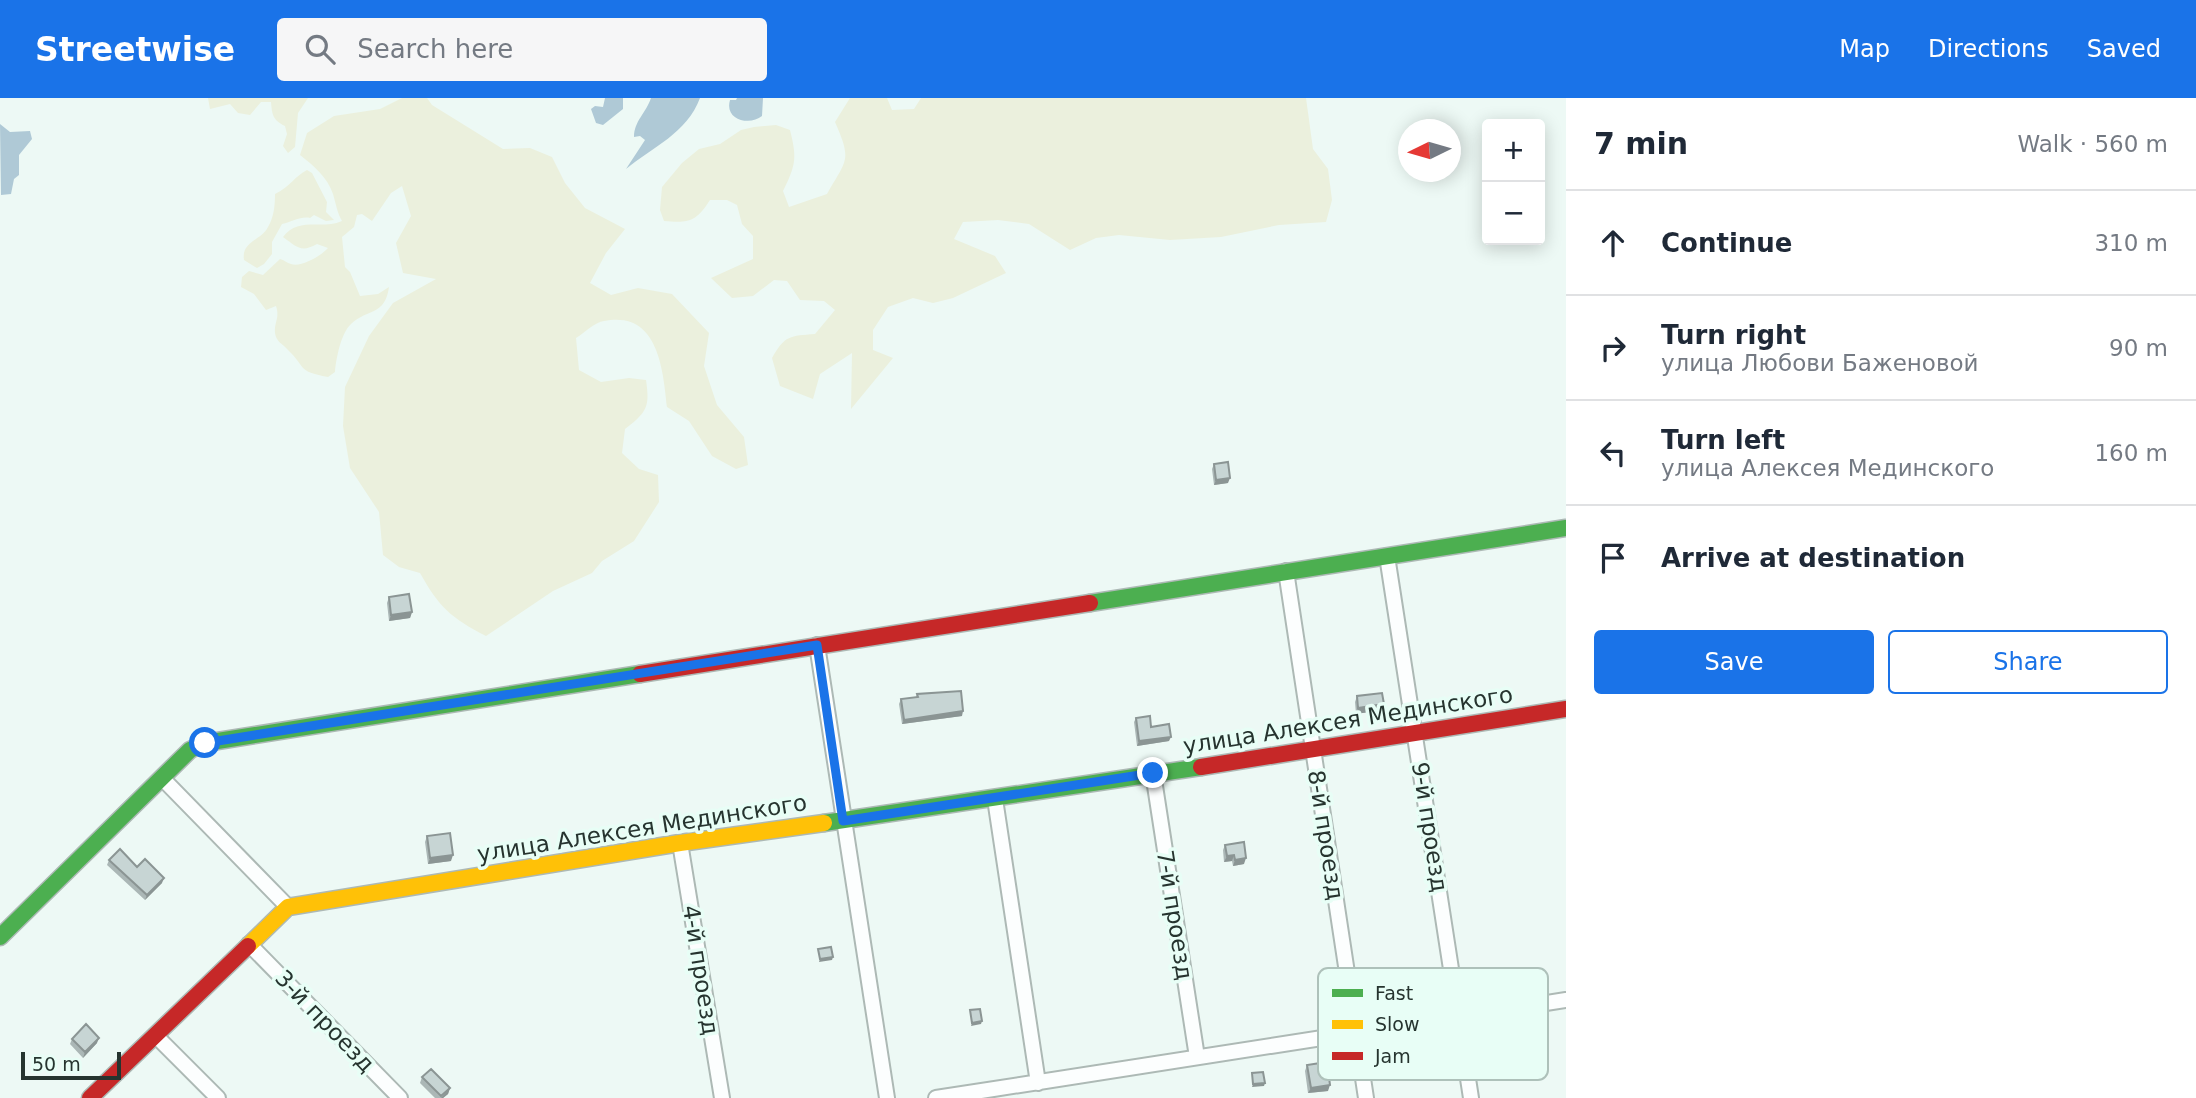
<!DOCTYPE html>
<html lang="en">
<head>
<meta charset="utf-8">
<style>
  :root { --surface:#fff; --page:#f6f6f7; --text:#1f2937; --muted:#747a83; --line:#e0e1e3; --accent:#1a73e8 }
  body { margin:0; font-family:"DejaVu Sans",sans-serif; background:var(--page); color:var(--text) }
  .controls { position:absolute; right:21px; top:21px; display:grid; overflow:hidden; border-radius:7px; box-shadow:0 4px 18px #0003 }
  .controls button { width:63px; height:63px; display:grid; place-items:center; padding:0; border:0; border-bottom:2px solid var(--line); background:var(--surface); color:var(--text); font:35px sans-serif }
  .compass { position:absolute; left:1398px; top:21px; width:63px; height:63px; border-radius:50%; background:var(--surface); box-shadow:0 4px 18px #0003; rotate:265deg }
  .scale { position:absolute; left:21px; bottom:18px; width:100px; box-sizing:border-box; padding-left:7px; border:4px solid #26342f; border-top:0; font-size:19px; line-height:24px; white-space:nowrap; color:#26342f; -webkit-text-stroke:5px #e8fef6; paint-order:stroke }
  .stop { position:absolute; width:21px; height:21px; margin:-16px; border:5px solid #1a73e8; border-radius:50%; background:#fff }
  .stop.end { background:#1a73e8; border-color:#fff; box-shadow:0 2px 7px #0008 }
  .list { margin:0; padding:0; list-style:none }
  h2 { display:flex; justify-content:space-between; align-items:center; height:91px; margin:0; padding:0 28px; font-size:30px }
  h2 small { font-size:23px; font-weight:400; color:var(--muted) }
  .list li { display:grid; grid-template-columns:46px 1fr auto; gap:21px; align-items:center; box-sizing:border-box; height:105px; padding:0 28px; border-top:2px solid var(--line) }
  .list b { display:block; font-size:26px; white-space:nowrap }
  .list p { margin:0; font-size:23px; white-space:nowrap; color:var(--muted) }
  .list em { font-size:23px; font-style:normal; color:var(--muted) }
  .actions { display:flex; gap:14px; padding:21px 28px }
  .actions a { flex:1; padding:16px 0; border:2px solid var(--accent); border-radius:7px; text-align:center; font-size:24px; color:var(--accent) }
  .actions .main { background:var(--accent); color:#fff }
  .icon { flex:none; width:38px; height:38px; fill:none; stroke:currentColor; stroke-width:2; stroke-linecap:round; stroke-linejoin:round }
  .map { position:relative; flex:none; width:1566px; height:1000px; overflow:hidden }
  header { display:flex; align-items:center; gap:42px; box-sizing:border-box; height:98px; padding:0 35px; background:var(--accent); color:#fff }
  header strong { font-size:33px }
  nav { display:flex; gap:38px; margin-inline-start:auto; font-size:24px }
  .search { width:490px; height:63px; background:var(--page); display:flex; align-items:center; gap:18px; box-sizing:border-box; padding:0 24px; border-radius:7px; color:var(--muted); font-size:26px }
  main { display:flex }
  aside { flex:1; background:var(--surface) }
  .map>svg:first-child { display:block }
</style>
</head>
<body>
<header>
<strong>Streetwise</strong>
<div class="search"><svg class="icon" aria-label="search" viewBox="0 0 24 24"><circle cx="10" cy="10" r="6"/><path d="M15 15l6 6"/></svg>Search here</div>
<nav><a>Map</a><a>Directions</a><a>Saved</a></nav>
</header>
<main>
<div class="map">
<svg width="1566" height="1000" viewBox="0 0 1566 1000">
  <rect width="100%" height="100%" fill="#edf9f5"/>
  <path fill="#ebf0dd" d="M208 0H308L298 15 295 49 288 55 283 48 287 36 285 28C273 22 272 17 271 4H261L250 17 238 15 230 6 210 11Z
    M402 0H427L432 7 503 51 530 50 552 59 565 85 585 110 625 131 606 155 590 185 611 197 638 190 672 196 709 235 704 268 717 307 744 339 748 367 736 371 712 358 689 323 667 309C663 271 658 212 604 223 595 224 584 235 576 240L579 272 601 284 629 280 646 282C650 309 647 314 625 331L622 355 639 371 658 377 659 404 634 443 602 463 592 475 553 493 486 538C451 520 439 509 420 475L399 469 383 457 379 414 350 370 343 328 345 289 369 238 393 205 436 181 403 175 396 145 411 118 402 88 391 95 372 123 362 116 357 117 354 129 342 139 345 169 350 174 360 198 378 196 389 189C385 218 368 210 351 226 341 235 336 261 335 274L328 279C296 273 307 270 288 252 283 246 276 244 275 235 274 224 280 220 276 208L266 212 254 196 241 189 242 179 249 173 263 177 280 161C284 162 287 165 291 166 301 170 322 157 328 150L317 146C301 155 297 149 283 139 298 118 322 132 342 123 337 114 336 106 333 96 328 80 313 67 300 57L307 35 334 18 380 11Z
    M850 0H887L892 12 914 11 921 0H1306L1313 51 1328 71 1332 102 1326 124 1279 127 1221 139 1170 142 1119 137 1096 140 1070 152 1029 126 998 122 963 124 954 141 995 158 1006 175 953 200 933 205 913 200 888 209 873 232V252L893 260 851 311 852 255 820 276 813 301 780 288 772 260C785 237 790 238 815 236L835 212 824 203 800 202 787 183 774 182 753 198 732 200 711 180 753 161V138L742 126 737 107 727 102H710C696 124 689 125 664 123L660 112 662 89 682 65 699 51 720 46 741 32 754 29 776 27 790 32C797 60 796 67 783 93L789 109 827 96C847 61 852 63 835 24Z
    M307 72 312 75 327 104 326 114 334 122 326 123 314 117 310 120C301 118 292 124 282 126L272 144V156L264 166 257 170 244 162C241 143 261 143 268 129 274 119 275 107 275 96 291 88 295 78 307 72Z"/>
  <path fill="#afc9d6" d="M605 0H623V11L603 27 596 25 591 11 595 8 603 9Z
    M651 0H700C687 35 653 49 626 71L645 42 640 38 634 39C634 23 646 15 651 0Z
    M737 0H763L762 18C750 28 724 22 730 2H736Z
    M0 26 10 34 30 33 32 41 19 57V77L14 81 11 96 1 97Z"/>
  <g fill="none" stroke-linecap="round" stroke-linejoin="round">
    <g stroke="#adb9b5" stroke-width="18">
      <path id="street" d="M1387 458 1471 1000
        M1286 473 1366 1000
        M817 547 887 1000
        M1153 675 1197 959
        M162 680 288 809
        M995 701 1038 985
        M680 745 722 1000
        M249 846 400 1000
        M155 937 218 1000
        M936 1000 1566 902"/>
    </g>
    <g stroke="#adb9b5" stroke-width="19">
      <path id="fast" d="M1090 505 1566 430
        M824 725 1201 669
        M0 839 190 652 205 645 640 576"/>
    </g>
    <g stroke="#adb9b5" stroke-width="19">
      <path id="slow" d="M248 848 288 809 680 745 824 725"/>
    </g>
    <g stroke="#adb9b5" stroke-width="19">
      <path id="jam" d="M640 576 1090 505
        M1201 669 1566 611
        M90 1000 248 848"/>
    </g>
    <use href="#street" stroke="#fcfefe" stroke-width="14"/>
    <use href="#fast" stroke="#4caf50" stroke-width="16"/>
    <use href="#slow" stroke="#ffc107" stroke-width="16"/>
    <use href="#jam" stroke="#c62828" stroke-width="16"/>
  </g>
  <path fill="#abb7b6" d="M1214 366 1228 385 1214 387 1212 371Z
    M389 499 412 514 410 520 389 523 387 505Z
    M917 596 962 618 902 626 899 606 901 601 916 599Z
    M1357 598 1382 612 1356 616 1355 604Z
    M1136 620 1151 629 1169 643 1137 648 1134 624Z
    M427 738 451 763 428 766 425 744Z
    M1225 747 1244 766 1233 768 1232 763 1224 764 1223 752Z
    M109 762 137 769 162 785 145 802 107 767Z
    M72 941 97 945 83 960 70 946Z
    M1307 967 1328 993 1308 995 1305 973Z
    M422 979 450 990 448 996 443 1000H435L420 985Z"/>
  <path fill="#8b9594" d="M1230 380 1228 385 1214 387 1216 382Z
    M412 514 410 520 389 523 391 517Z
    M1384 606 1382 612 1356 616 1358 610Z
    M963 613 962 618 902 626 904 622Z
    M1171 639 1169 643 1137 648 1139 643Z
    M453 757 451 763 428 766 430 760Z
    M1234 757 1232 763 1224 764 1227 758Z
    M1246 760 1244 766 1233 768 1235 762Z
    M164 780 162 785 145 802 147 797Z
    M833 859 832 862 819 864 820 861Z
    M982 923 981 926 971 928 972 925Z
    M99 940 97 945 83 960 85 954Z
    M1265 985 1264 988 1252 989 1253 986Z
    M1330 987 1328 993 1308 995 1311 990Z
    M450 990 448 996 443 1000H441Z"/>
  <path fill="#c7d5d4" stroke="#8b9594" stroke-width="2" d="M1228 364 1230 380 1216 382 1214 366Z
    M409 496 412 514 391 517 389 499Z
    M961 593 963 613 904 622 901 601 918 599 917 596Z
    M1382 595 1384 606 1358 610 1357 598Z
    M1150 618 1151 629 1169 626 1171 639 1139 643 1136 620Z
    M450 735 453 757 430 760 427 738Z
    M1244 744 1246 760 1235 762 1234 757 1227 758 1225 747Z
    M120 751 137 769 145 761 164 780 147 797 109 762Z
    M831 849 833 859 820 861 818 851Z
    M980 911 982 923 972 925 970 912Z
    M86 926 99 940 85 954 72 941Z
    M1327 964 1330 987 1311 990 1307 967Z
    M431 971 450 990 441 998 422 979Z
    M1263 974 1265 985 1253 986 1252 975Z"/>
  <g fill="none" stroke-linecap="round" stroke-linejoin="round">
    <path stroke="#1a73e8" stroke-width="9" d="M205 645 817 547 843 723 1153 675"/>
  </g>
  <g text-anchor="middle" stroke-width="7" stroke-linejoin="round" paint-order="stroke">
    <g font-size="23" fill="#26342f" stroke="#e8fef6">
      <text transform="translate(1348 622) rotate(-9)" y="8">улица Алексея Мединского</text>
      <text transform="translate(1430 729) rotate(81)" y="8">9-й проезд</text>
      <text transform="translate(642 730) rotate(-9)" y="8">улица Алексея Мединского</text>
      <text transform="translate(1326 737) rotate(81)" y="8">8-й проезд</text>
      <text transform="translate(1175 817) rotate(81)" y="8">7-й проезд</text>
      <text transform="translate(701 872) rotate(81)" y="8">4-й проезд</text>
      <text transform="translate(325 923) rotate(46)" y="8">3-й проезд</text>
    </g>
  </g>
  <rect x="1318" y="870" width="230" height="112" rx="10" fill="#e8fef6" stroke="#aec1ba" stroke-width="2"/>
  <rect x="1332" y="891" width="31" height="8" fill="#4caf50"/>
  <rect x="1332" y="922" width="31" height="9" fill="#ffc107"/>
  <rect x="1332" y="954" width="31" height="8" fill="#c62828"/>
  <g font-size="19" fill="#26342f">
    <text x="1375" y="902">Fast</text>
    <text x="1375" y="933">Slow</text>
    <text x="1375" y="965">Jam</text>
  </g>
</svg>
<div class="controls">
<button>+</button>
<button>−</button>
</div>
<svg class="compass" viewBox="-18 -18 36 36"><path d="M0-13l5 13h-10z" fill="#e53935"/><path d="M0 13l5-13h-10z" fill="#747a83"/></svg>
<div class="scale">50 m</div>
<div class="stop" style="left:205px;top:645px"></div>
<div class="stop end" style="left:1153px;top:675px"></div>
</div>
<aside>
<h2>7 min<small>Walk · 560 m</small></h2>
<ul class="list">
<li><svg class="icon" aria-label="ahead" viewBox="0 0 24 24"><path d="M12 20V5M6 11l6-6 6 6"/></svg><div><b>Continue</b></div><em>310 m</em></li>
<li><svg class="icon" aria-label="right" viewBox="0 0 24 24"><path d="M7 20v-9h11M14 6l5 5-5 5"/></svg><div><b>Turn right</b><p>улица Любови Баженовой</p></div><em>90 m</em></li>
<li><svg class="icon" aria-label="left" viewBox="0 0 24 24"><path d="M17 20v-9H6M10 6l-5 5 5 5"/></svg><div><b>Turn left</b><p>улица Алексея Мединского</p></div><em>160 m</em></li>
<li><svg class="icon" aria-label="arrive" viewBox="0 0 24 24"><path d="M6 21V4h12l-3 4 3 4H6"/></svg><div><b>Arrive at destination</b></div></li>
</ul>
<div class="actions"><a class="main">Save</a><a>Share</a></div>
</aside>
</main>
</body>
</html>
